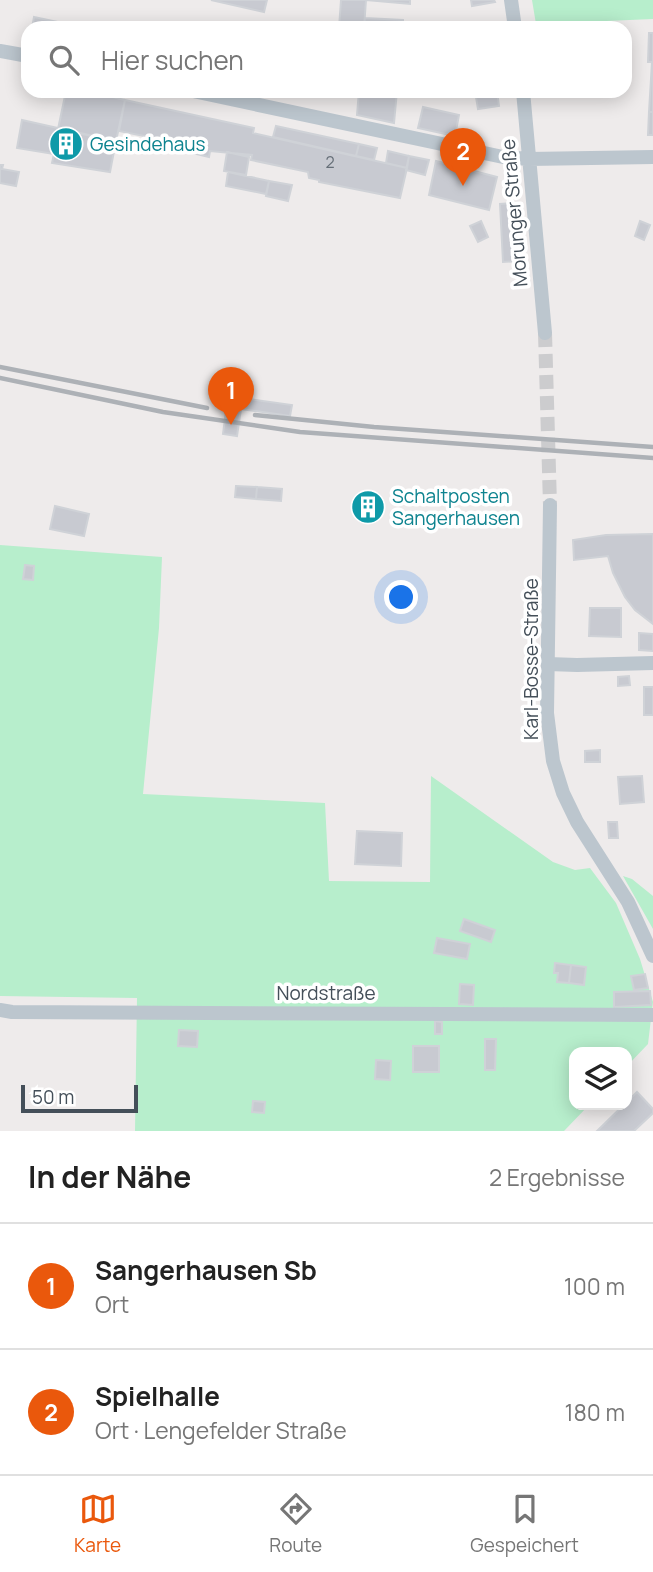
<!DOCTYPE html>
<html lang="de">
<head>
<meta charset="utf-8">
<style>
  :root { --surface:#fff; --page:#f2f2f2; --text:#222; --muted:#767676; --line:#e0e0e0; --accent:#ea580c }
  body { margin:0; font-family:Manrope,sans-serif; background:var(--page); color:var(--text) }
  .controls { position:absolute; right:21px; bottom:21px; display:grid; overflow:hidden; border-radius:14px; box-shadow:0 4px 18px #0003 }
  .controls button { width:63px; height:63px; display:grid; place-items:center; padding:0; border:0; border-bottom:2px solid var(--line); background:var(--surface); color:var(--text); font:35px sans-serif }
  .scale { position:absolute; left:21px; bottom:18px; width:117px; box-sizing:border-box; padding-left:7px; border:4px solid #444f59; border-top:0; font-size:19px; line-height:24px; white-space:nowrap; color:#444f59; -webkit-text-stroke:5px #fff; paint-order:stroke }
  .you { position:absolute; left:402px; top:598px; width:24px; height:24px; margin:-18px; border:5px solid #fff; border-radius:50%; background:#1a73e8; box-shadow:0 0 0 10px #1a73e833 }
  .badge { display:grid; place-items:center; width:46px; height:46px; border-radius:50%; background:var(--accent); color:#fff; font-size:23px; font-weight:700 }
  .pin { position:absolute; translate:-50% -58px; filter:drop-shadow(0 2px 4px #0008) }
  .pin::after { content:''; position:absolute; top:37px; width:24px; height:21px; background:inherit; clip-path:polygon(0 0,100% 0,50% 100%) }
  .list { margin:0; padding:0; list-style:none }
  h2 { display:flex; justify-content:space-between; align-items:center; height:91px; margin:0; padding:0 28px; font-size:30px }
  h2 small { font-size:23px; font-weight:400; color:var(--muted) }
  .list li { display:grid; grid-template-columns:46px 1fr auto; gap:21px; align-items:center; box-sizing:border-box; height:126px; padding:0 28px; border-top:2px solid var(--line) }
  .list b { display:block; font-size:26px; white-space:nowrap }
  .list p { margin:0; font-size:23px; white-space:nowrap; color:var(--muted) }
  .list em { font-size:23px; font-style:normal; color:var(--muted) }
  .icon { flex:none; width:38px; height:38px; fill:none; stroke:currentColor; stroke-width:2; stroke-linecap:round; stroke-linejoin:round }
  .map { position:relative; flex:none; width:653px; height:1131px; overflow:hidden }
  .search { position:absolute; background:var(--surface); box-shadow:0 4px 18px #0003; left:21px; right:21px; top:21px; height:77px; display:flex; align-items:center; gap:18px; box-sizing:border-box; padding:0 24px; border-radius:21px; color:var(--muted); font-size:26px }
  .sheet { height:343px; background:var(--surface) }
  nav { display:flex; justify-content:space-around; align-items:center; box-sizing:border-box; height:98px; border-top:2px solid var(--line); background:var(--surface); font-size:19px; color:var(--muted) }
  nav a { display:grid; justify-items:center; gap:4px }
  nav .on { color:var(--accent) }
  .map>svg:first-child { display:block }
</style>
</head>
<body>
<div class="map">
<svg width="653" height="1131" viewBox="0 0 653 1131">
  <rect width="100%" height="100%" fill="#eeebeb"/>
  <path fill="#b7eecc" d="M532 0H653V19L536 24Z
    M0 545 162 557 159 628 143 794 325 803 329 881 430 882 431 776 553 862 575 870 590 868 616 903 640 959 653 1002 648 1044 627 1066V1052H574V1105H589L564 1131H135L137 998 0 996Z
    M623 876 632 879 653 896V929Z"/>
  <path fill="#c8cad1" stroke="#cfd2d7" stroke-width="2" d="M211 0H267L264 12Z
    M341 0H366L364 28H339Z
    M366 0H410V4Z
    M471 0H494L495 2 472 6Z
    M34 17 86 28H32Z
    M365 18 403 20V28H364Z
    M649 33H653V62H648Z
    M652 62H653V112H649Z
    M66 91H87L125 100 116 141 58 129Z
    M359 91H397L394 123 357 115Z
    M475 91H497L499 106 478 109Z
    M125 100 254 128 253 133 407 168 400 198 319 182V180L309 178 308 172 251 160 252 155 210 151 209 157 163 146 164 140 119 131Z
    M423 107 459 115 455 136 418 128Z
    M649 112H653V135H648Z
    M22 120 116 141 110 172 52 163 54 154 17 148Z
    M276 126 359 144 356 156 273 137Z
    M359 144 377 148 374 160 356 156Z
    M388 151 409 156 407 168 386 163Z
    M227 152 249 157 246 175 224 171Z
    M409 156 429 160 425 175 406 170Z
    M436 161 497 177 489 210 429 195Z
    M0 165H3L2 169 19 172 16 186 0 183Z
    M228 172 269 181 266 194 226 186Z
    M269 181 292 185 288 201 266 196Z
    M514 203 517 261 503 262 500 204Z
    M481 221 488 237 478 242 470 226Z
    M640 221 650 225 644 240 635 236Z
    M228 396 292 405 290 416 241 409 237 436 223 434Z
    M236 486 257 487 256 499 235 497Z
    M257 487 282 489 281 501 256 499Z
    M355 499 382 503 381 513 367 511V515L353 513Z
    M55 506 89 514 84 536 50 529Z
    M653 534V624L635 610 625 597 613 573 608 556 574 560 573 540 606 535Z
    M25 565 34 566 33 580 23 579Z
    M590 608H621V637L589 636Z
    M639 633 653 634V651L639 650Z
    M629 676 630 685 618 686V677Z
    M644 687H653V715H644Z
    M600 750V762H585V751Z
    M642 776 644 802 620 804 618 777Z
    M608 822H617L618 838H609Z
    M357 831 402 833 401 866 355 864Z
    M464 919 495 930 491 942 460 931Z
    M437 938 470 944 467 959 434 953Z
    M555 963 571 965 569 983 557 982 558 973H554Z
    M571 965 586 967 584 985 569 983Z
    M645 974 648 988 634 990 631 976Z
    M460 984 474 985 473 1005 459 1004Z
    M650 991 651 1005 614 1007V992Z
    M435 1021 442 1022V1034H435Z
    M179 1030 198 1031 197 1047 178 1046Z
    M485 1039H496L495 1070H485Z
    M413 1046H439V1072H413Z
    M376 1060 391 1061 390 1080 375 1079Z
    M637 1092 653 1109V1113L634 1131H597Z
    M253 1101 265 1102 264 1113 252 1112Z"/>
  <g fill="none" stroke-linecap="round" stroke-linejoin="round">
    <path stroke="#ccccce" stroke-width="14" stroke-dasharray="14 7" stroke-linecap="butt" d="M545 333 550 505"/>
    <path stroke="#bcc6ce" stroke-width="14" d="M511 0 515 28
      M0 51 28 56
      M193 91 503 157 529 159 653 157
      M523 91 545 333
      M550 505 547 713 553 761 563 793 577 822 628 902 653 956
      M548 664 577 665 653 663
      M0 1010 12 1012 653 1015"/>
    <path stroke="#adb1b6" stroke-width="4.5" d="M0 367 207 408
      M0 378 163 412 300 432 653 458
      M255 415 374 427 653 447"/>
  </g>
  <defs>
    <g id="building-disc" transform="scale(1.75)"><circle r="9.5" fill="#0f9aa8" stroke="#fff"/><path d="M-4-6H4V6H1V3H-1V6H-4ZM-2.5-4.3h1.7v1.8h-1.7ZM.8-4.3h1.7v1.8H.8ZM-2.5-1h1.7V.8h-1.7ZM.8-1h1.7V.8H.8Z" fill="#fff"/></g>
  </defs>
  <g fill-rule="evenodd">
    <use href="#building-disc" x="66" y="144"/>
    <use href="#building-disc" x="368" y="507"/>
  </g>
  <g text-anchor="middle" stroke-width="7" stroke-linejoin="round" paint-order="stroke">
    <g font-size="16" fill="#656e77">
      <text x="330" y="168">2</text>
    </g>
    <g font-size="19" fill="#0d838f" stroke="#fff" text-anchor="start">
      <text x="90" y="151">Gesindehaus</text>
      <text x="392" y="503">Schaltposten<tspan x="392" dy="22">Sangerhausen</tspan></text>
    </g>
    <g font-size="19" fill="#444f59" stroke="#fff">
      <text transform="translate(514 213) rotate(-95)" y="7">Morunger Straße</text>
      <text transform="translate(531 659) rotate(-90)" y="7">Karl-Bosse-Straße</text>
      <text x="326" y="1000">Nordstraße</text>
    </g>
  </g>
</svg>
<div class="controls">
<button><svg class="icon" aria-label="layers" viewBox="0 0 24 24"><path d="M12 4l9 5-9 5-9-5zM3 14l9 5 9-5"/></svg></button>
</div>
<div class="scale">50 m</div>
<div class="you"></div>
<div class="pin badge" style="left:231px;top:425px">1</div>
<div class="pin badge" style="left:463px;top:186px">2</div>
<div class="search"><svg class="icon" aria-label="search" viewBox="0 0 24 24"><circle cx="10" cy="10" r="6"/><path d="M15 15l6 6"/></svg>Hier suchen</div>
</div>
<section class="sheet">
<h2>In der Nähe<small>2 Ergebnisse</small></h2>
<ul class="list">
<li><span class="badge">1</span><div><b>Sangerhausen Sb</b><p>Ort</p></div><em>100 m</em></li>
<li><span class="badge">2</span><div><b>Spielhalle</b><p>Ort · Lengefelder Straße</p></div><em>180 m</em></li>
</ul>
</section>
<nav>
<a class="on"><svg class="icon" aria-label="map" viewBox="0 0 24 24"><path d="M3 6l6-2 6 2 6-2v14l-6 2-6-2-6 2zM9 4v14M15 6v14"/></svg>Karte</a>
<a><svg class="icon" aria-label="directions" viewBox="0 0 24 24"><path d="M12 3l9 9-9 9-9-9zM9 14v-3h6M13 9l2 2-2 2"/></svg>Route</a>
<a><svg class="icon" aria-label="saved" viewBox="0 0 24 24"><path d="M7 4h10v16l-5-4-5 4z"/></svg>Gespeichert</a>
</nav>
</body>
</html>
